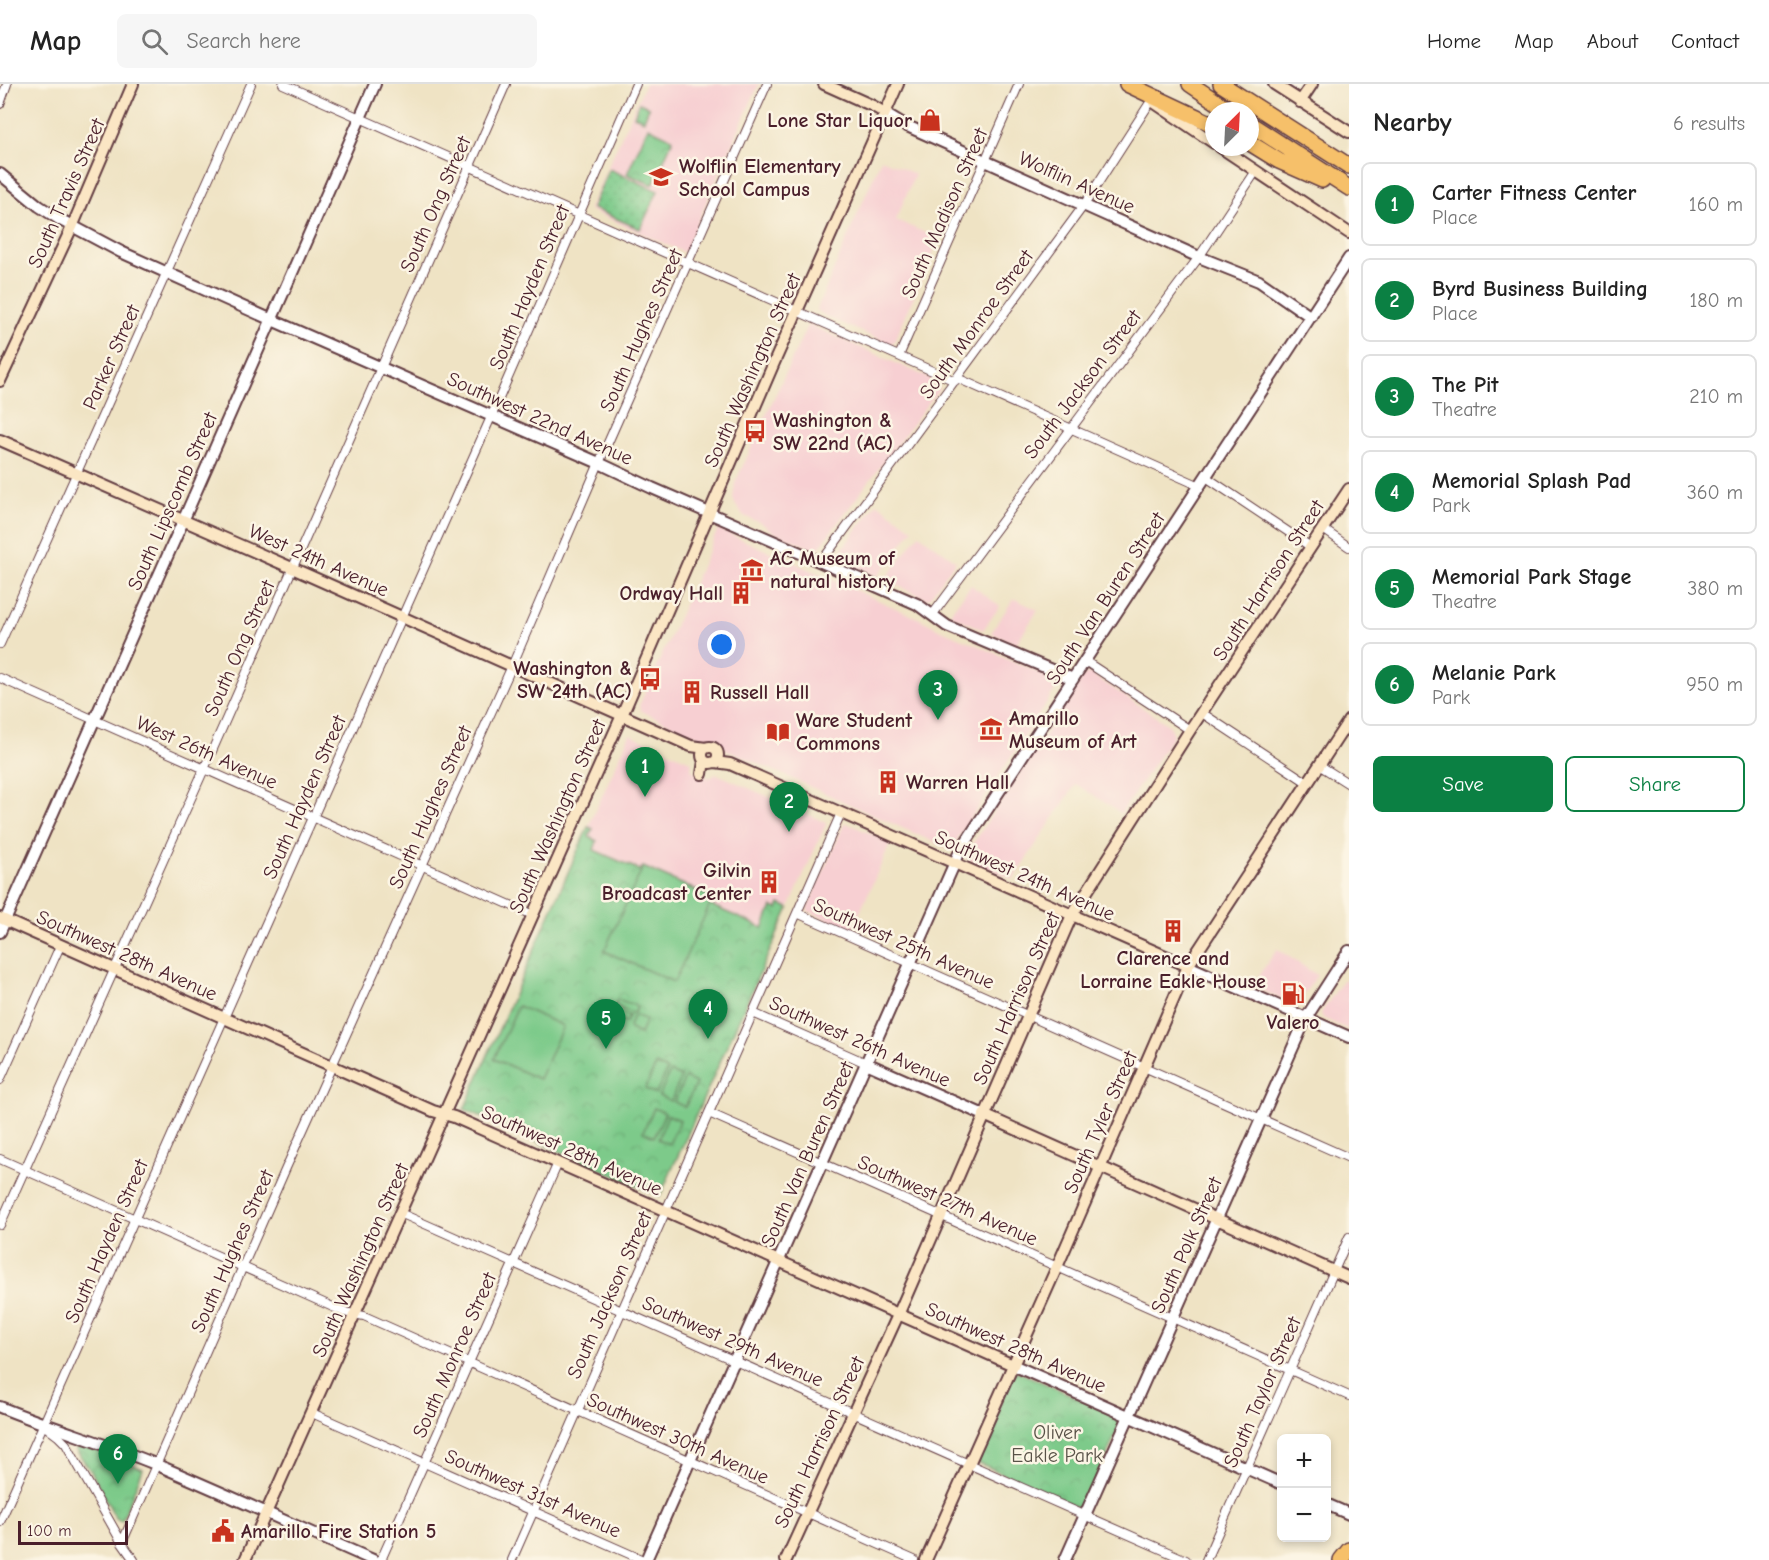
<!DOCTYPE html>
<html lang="en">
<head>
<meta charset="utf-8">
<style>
  :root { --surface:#fff; --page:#f6f6f6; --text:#222; --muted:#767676; --line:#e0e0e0; --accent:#0b8043 }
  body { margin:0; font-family:"Comic Neue",sans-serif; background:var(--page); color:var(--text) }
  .controls { position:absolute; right:18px; bottom:18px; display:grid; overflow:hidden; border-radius:9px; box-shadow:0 3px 9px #0003 }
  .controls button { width:54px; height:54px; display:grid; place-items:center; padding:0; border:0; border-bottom:2px solid var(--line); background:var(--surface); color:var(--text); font:30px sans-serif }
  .compass { position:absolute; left:1205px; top:18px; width:54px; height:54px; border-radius:50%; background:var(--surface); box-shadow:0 3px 9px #0003; rotate:24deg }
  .scale { position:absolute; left:18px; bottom:15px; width:110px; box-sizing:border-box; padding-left:6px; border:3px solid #4a1f2b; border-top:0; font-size:16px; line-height:21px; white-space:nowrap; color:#4a1f2b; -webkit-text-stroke:4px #fcf5e5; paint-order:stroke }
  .you { position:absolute; left:722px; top:561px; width:21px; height:21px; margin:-15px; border:4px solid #fff; border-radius:50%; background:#1a73e8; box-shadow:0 0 0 9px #1a73e833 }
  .badge { display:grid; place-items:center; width:39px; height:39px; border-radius:50%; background:var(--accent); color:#fff; font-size:20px; font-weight:700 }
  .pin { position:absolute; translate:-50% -50px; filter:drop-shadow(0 2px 3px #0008) }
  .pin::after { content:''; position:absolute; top:32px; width:21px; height:18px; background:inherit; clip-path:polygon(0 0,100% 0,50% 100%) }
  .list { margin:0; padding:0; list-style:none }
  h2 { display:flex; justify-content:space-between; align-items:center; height:78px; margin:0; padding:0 24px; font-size:26px }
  h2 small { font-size:20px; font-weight:400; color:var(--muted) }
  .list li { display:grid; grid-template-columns:39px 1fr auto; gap:18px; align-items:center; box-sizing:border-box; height:84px; margin:0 12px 12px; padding:0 12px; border:2px solid var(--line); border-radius:9px }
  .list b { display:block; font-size:22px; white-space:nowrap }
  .list p { margin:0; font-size:20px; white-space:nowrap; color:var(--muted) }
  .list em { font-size:20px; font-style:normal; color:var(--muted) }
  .actions { display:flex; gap:12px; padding:18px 24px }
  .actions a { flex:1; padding:14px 0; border:2px solid var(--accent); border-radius:9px; text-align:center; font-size:21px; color:var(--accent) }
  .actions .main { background:var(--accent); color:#fff }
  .icon { flex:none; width:33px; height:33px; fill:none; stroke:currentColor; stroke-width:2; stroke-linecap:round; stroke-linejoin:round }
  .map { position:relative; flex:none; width:1349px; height:1476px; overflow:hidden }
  header { display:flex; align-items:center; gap:36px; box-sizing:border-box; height:84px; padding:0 30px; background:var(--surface); border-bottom:2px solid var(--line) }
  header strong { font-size:28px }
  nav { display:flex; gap:33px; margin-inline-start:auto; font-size:21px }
  .search { width:420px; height:54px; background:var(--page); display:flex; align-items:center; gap:15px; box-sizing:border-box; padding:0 21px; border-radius:9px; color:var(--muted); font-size:22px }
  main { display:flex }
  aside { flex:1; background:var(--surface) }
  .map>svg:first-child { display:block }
</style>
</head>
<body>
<header>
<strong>Map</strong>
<div class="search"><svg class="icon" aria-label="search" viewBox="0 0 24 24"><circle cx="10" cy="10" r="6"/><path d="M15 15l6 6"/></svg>Search here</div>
<nav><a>Home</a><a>Map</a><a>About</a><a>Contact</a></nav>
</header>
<main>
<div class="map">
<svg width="1349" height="1476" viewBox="0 0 1349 1476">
  <defs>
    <pattern id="grass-dots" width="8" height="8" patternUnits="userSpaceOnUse" patternTransform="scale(1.5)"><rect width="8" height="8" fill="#7dca8a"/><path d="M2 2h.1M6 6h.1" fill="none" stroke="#6ead77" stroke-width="1.8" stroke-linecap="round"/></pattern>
    <pattern id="park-crowns" width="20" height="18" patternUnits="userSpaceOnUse" patternTransform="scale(1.5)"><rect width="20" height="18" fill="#7dca8a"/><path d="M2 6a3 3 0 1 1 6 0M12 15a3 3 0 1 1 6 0" fill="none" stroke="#6ead77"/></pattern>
  </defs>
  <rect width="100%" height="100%" fill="#fcf5e5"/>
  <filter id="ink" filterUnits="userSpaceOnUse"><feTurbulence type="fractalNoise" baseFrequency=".0167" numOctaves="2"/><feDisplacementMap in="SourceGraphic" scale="12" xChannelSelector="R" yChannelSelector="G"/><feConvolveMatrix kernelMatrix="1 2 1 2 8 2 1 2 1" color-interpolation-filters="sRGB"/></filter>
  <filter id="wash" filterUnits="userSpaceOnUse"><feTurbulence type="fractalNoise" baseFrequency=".008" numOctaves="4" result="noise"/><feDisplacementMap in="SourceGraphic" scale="24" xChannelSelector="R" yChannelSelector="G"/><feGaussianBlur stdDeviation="1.35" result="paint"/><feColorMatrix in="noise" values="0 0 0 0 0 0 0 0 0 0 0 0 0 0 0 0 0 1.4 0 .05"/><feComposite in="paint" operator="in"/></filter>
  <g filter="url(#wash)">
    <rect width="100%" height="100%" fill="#efe3c4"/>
    <path fill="#f7cfd2" d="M645 0H759L685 167 683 168 591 127 589 125Z
      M881 75 915 90 896 136 939 155 894 258 890 260 827 233 818 227 817 225Z
      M808 240 936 297 939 305 818 465 816 466 774 449 763 440 744 432 736 422 733 415 735 399Z
      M877 419 913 445 877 493 837 475 836 473Z
      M718 445 920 535 937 544 1059 597 1060 598 953 762 947 764 641 627 639 622Z
      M919 450 956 477 929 514 927 515 885 496Z
      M971 501 1000 522 983 546 951 531 950 529Z
      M1015 515 1038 526 1016 560 991 549 1012 517Z
      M1090 589 1170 642 1173 652 1121 729 1076 700 1013 795 967 775 966 770 1085 590Z
      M630 650 690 677 692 679 691 686 710 694 716 690 724 693 825 738 826 740 789 824 781 820 763 844 710 820 712 814 643 783 641 786 593 765 589 753 588 743Z
      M846 739 891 758 852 846 808 827 807 825 844 740Z
      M1277 865 1317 891 1298 920 1294 921 1252 902Z
      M1344 895 1349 898V946L1323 934 1321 929Z"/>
    <path fill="url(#grass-dots)" stroke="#64745a" stroke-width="1.5" d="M609 85 658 107 640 145 592 124Z"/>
    <path fill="url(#park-crowns)" stroke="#64745a" stroke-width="1.5" d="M639 19 649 23 644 36 634 32Z
      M648 43 673 55 653 101 627 90Z
      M588 743 593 745 589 753 597 757 594 766 640 786 643 783 713 814 710 821 763 844 772 823 778 825 780 820 789 824 660 1112 464 1025Z
      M1015 1286 1123 1334 1083 1426 975 1377Z
      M78 1361 105 1369 143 1385 122 1436H119L115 1433 92 1389 76 1366Z"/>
    <path fill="#7dca8a" stroke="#64745a" stroke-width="1.5" d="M643 783 713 814 674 898 604 867Z
      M601 915 612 920V924L608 934H605L594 930Z
      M617 915 634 921 637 924 634 929H632L615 922Z
      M518 922 563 942 539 995 494 975Z
      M616 926 629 932 626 939 612 934Z
      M636 931 646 936 640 950 630 945 629 942 633 933Z
      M656 981 667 986 656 1010 645 1005Z
      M670 988 681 993 671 1017 659 1012Z
      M685 994 696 999 685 1023 674 1018Z
      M654 1024 665 1029 654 1053 643 1048Z
      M668 1031 680 1036 669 1060 658 1055Z"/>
  </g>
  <g filter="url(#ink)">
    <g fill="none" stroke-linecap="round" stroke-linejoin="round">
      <g stroke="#633c42" stroke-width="10">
        <path id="minor" d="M283 0 955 297
          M0 20 7 0
          M899 272 1019 0
          M957 294 1200 402
          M1206 393 1311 463
          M1323 445 1349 463
          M821 478 1084 121 1151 17
          M933 530 1199 173 1256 87
          M0 560 251 0
          M1085 577 1190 646
          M0 594 533 831
          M1202 629 1308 699
          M1319 681 1349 700
          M797 829 1349 1074
          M753 929 866 979
          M0 996 60 862
          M709 1029 1349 1312
          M0 1075 344 1228 364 1232 914 1476
          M400 1129 1186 1476
          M0 1141C67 988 137 836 205 683 306 456 406 228 506 0
          M312 1329 643 1476
          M46 1343 58 1352 66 1360 122 1459 134 1476
          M0 1438 491 333 636 0
          M122 1459 286 1084 512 582 599 379 767 0
          M381 1476 558 1079
          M512 1476 841 729
          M1206 1476 1349 1153"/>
      </g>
      <g stroke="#633c42" stroke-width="14">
        <path id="tertiary" d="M885 29 905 41 1199 173 1259 197 1311 233
          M0 90 39 122 59 135 121 168 272 236 599 379 652 404 917 520 947 542 1073 595
          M0 848 183 437 375 0
          M1188 882 1349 953
          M866 979 984 1031
          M1013 1281 1282 1400
          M0 1323C51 1344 104 1359 155 1380 228 1411 300 1444 373 1476
          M1326 1420 1349 1430
          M646 1476 960 767 1349 174
          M1065 1476 1306 934 1349 867"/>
      </g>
      <g stroke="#633c42" stroke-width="14">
        <path id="secondary" d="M824 0 873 22 885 29
          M1274 0 1349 48
          M1300 18 1312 0
          M1155 19 1214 59
          M1220 63 1349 149
          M0 297 72 143 133 0
          M0 356 292 484 691 662 706 664
          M702 671a8 8 0 1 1 16 0a8 8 0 1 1-16 0Z
          M715 678 730 680 1188 882
          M702 690 704 677
          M0 834 388 1007 433 1027 454 1033 1013 1281
          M984 1031 1349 1194
          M245 1476 627 620 773 281 898 0
          M786 1476 898 1231 1072 831 1190 646 1349 405
          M926 1476 1057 1183 1188 882 1349 636"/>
      </g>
      <g stroke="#633c42" stroke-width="18">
        <path id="motorway" d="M1127 0 1214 41
          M1190 0 1230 27
          M1221 0 1349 82
          M1250 40 1349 104
          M1250 59 1279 77 1322 96
          M1341 1476 1349 1466"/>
      </g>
      <use href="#minor" stroke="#fff" stroke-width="8"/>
      <use href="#tertiary" stroke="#fff" stroke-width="10"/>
      <use href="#secondary" stroke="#fbe6c4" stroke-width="10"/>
      <use href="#motorway" stroke="#f6c06b" stroke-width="15"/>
    </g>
  </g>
  <defs>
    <g id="shop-bare" transform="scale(1.8)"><path d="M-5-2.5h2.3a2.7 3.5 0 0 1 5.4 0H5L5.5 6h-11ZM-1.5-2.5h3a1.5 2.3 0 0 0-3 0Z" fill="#c8321e" stroke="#fcf5e5" stroke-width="2.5" paint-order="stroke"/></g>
    <g id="school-bare" transform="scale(1.8)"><path d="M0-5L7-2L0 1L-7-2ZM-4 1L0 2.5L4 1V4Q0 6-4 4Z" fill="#c8321e" stroke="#fcf5e5" stroke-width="2.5" paint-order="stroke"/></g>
    <g id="bus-bare" transform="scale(1.8)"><path d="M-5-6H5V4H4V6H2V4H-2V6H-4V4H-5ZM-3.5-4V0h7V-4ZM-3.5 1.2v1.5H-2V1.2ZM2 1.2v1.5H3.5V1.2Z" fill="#c8321e" stroke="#fcf5e5" stroke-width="2.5" paint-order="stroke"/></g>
    <g id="museum-bare" transform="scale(1.8)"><path d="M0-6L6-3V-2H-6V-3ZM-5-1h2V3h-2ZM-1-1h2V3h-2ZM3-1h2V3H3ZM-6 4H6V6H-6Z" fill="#c8321e" stroke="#fcf5e5" stroke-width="2.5" paint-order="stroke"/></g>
    <g id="building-bare" transform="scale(1.8)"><path d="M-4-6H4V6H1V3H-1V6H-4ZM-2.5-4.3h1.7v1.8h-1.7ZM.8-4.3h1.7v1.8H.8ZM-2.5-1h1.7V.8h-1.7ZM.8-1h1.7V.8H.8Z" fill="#c8321e" stroke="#fcf5e5" stroke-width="2.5" paint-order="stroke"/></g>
    <g id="library-bare" transform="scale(1.8)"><path d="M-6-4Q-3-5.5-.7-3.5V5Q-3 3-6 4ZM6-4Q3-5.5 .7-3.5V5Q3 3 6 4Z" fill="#c8321e" stroke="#fcf5e5" stroke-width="2.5" paint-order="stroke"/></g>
    <g id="fuel-bare" transform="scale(1.8)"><path d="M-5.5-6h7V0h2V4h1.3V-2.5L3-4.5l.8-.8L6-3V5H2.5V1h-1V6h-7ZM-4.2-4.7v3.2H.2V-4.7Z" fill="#c8321e" stroke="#fcf5e5" stroke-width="2.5" paint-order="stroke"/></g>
    <g id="civic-bare" transform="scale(1.8)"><path d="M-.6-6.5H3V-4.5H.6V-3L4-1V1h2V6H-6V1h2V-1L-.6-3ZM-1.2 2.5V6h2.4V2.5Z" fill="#c8321e" stroke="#fcf5e5" stroke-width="2.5" paint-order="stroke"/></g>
  </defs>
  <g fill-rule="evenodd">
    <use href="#shop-bare" x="930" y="36"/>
    <use href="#school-bare" x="661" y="93"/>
    <use href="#bus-bare" x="755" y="347"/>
    <use href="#museum-bare" x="752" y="486"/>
    <use href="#building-bare" x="741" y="509"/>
    <use href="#bus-bare" x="650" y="595"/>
    <use href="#building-bare" x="692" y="608"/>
    <use href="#museum-bare" x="991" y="645"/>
    <use href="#library-bare" x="778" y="648"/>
    <use href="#building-bare" x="888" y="698"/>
    <use href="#building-bare" x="769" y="798"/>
    <use href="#building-bare" x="1173" y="847"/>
    <use href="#fuel-bare" x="1293" y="910"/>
    <use href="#civic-bare" x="223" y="1447"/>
  </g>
  <g text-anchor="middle" stroke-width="5" stroke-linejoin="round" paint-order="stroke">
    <g font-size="20" font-weight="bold" fill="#4a1f2b" stroke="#fcf5e5" text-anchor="start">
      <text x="912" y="43" text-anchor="end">Lone Star Liquor</text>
      <text x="679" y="89">Wolflin Elementary<tspan x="679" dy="23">School Campus</tspan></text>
      <text x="773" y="343">Washington &amp;<tspan x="773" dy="23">SW 22nd (AC)</tspan></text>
      <text x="770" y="481">AC Museum of<tspan x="770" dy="23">natural history</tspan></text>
      <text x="723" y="516" text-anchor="end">Ordway Hall</text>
      <text x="632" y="591" text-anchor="end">Washington &amp;<tspan x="632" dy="23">SW 24th (AC)</tspan></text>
      <text x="710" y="615">Russell Hall</text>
      <text x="1009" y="641">Amarillo<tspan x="1009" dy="23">Museum of Art</tspan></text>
      <text x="796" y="643">Ware Student<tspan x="796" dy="23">Commons</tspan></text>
      <text x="906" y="705">Warren Hall</text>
      <text x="751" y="793" text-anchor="end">Gilvin<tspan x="751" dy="23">Broadcast Center</tspan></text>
      <text x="1173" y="881" text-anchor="middle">Clarence and<tspan x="1173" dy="23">Lorraine Eakle House</tspan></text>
      <text x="1293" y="945" text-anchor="middle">Valero</text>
      <text x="241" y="1454">Amarillo Fire Station 5</text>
    </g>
    <g font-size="20" fill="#4a1f2b" stroke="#fcf5e5">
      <text transform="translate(1077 98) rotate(24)" y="7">Wolflin Avenue</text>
      <text transform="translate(66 109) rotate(-66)" y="7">South Travis Street</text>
      <text transform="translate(435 120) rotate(-66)" y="7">South Ong Street</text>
      <text transform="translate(944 129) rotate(-66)" y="7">South Madison Street</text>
      <text transform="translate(529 203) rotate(-67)" y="7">South Hayden Street</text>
      <text transform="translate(976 240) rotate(-54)" y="7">South Monroe Street</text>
      <text transform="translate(641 246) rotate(-66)" y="7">South Hughes Street</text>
      <text transform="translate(111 273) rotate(-66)" y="7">Parker Street</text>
      <text transform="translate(752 286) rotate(-66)" y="7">South Washington Street</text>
      <text transform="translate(1082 300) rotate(-53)" y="7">South Jackson Street</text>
      <text transform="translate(540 334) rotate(24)" y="7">Southwest 22nd Avenue</text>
      <text transform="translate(172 417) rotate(-66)" y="7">South Lipscomb Street</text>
      <text transform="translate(319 476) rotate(24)" y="7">West 24th Avenue</text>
      <text transform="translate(1268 496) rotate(-57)" y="7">South Harrison Street</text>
      <text transform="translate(1105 514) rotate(-57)" y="7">South Van Buren Street</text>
      <text transform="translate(239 564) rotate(-66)" y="7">South Ong Street</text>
      <text transform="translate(207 668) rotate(24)" y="7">West 26th Avenue</text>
      <text transform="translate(304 713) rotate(-66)" y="7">South Hayden Street</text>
      <text transform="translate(430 723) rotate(-66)" y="7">South Hughes Street</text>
      <text transform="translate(557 732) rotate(-66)" y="7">South Washington Street</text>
      <text transform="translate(1025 791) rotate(24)" y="7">Southwest 24th Avenue</text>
      <text transform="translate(904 859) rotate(24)" y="7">Southwest 25th Avenue</text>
      <text transform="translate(127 871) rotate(24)" y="7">Southwest 28th Avenue</text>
      <text transform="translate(1016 914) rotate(-66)" y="7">South Harrison Street</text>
      <text transform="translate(860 957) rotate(24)" y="7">Southwest 26th Avenue</text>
      <text transform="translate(1100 1038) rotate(-66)" y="7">South Tyler Street</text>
      <text transform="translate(572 1066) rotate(24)" y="7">Southwest 28th Avenue</text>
      <text transform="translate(807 1070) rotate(-66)" y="7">South Van Buren Street</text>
      <text transform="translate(948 1116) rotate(24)" y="7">Southwest 27th Avenue</text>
      <text transform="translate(106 1157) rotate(-66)" y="7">South Hayden Street</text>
      <text transform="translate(1186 1161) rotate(-66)" y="7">South Polk Street</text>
      <text transform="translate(232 1167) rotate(-66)" y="7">South Hughes Street</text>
      <text transform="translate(360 1176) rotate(-66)" y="7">South Washington Street</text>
      <text transform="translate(609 1211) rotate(-66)" y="7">South Jackson Street</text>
      <text transform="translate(733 1257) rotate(24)" y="7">Southwest 29th Avenue</text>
      <text transform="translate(1016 1263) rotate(24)" y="7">Southwest 28th Avenue</text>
      <text transform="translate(454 1271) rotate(-66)" y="7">South Monroe Street</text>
      <text transform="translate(1262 1308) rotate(-66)" y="7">South Taylor Street</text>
      <text transform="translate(678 1354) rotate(24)" y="7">Southwest 30th Avenue</text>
      <text transform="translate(819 1358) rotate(-65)" y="7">South Harrison Street</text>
      <text transform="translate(533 1409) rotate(24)" y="7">Southwest 31st Avenue</text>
    </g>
    <g font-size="20" fill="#595248" stroke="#fcf5e5">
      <text x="1057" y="1355">Oliver<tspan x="1057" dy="23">Eakle Park</tspan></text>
    </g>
  </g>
</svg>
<div class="controls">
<button>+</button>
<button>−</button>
</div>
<svg class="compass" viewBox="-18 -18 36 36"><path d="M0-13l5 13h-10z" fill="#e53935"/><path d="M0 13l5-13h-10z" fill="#767676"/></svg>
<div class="scale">100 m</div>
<div class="you"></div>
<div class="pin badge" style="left:645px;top:713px">1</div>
<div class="pin badge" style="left:789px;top:748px">2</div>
<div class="pin badge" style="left:938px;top:636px">3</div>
<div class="pin badge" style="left:708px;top:955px">4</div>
<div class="pin badge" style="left:606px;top:965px">5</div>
<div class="pin badge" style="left:118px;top:1400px">6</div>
</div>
<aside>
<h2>Nearby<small>6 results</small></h2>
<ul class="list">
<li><span class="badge">1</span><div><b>Carter Fitness Center</b><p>Place</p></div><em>160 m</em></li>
<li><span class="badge">2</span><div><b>Byrd Business Building</b><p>Place</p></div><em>180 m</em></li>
<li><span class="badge">3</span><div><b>The Pit</b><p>Theatre</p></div><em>210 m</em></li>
<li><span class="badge">4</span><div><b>Memorial Splash Pad</b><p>Park</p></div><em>360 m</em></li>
<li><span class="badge">5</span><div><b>Memorial Park Stage</b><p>Theatre</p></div><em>380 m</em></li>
<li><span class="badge">6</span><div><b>Melanie Park</b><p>Park</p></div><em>950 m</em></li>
</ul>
<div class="actions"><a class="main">Save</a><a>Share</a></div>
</aside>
</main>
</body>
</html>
